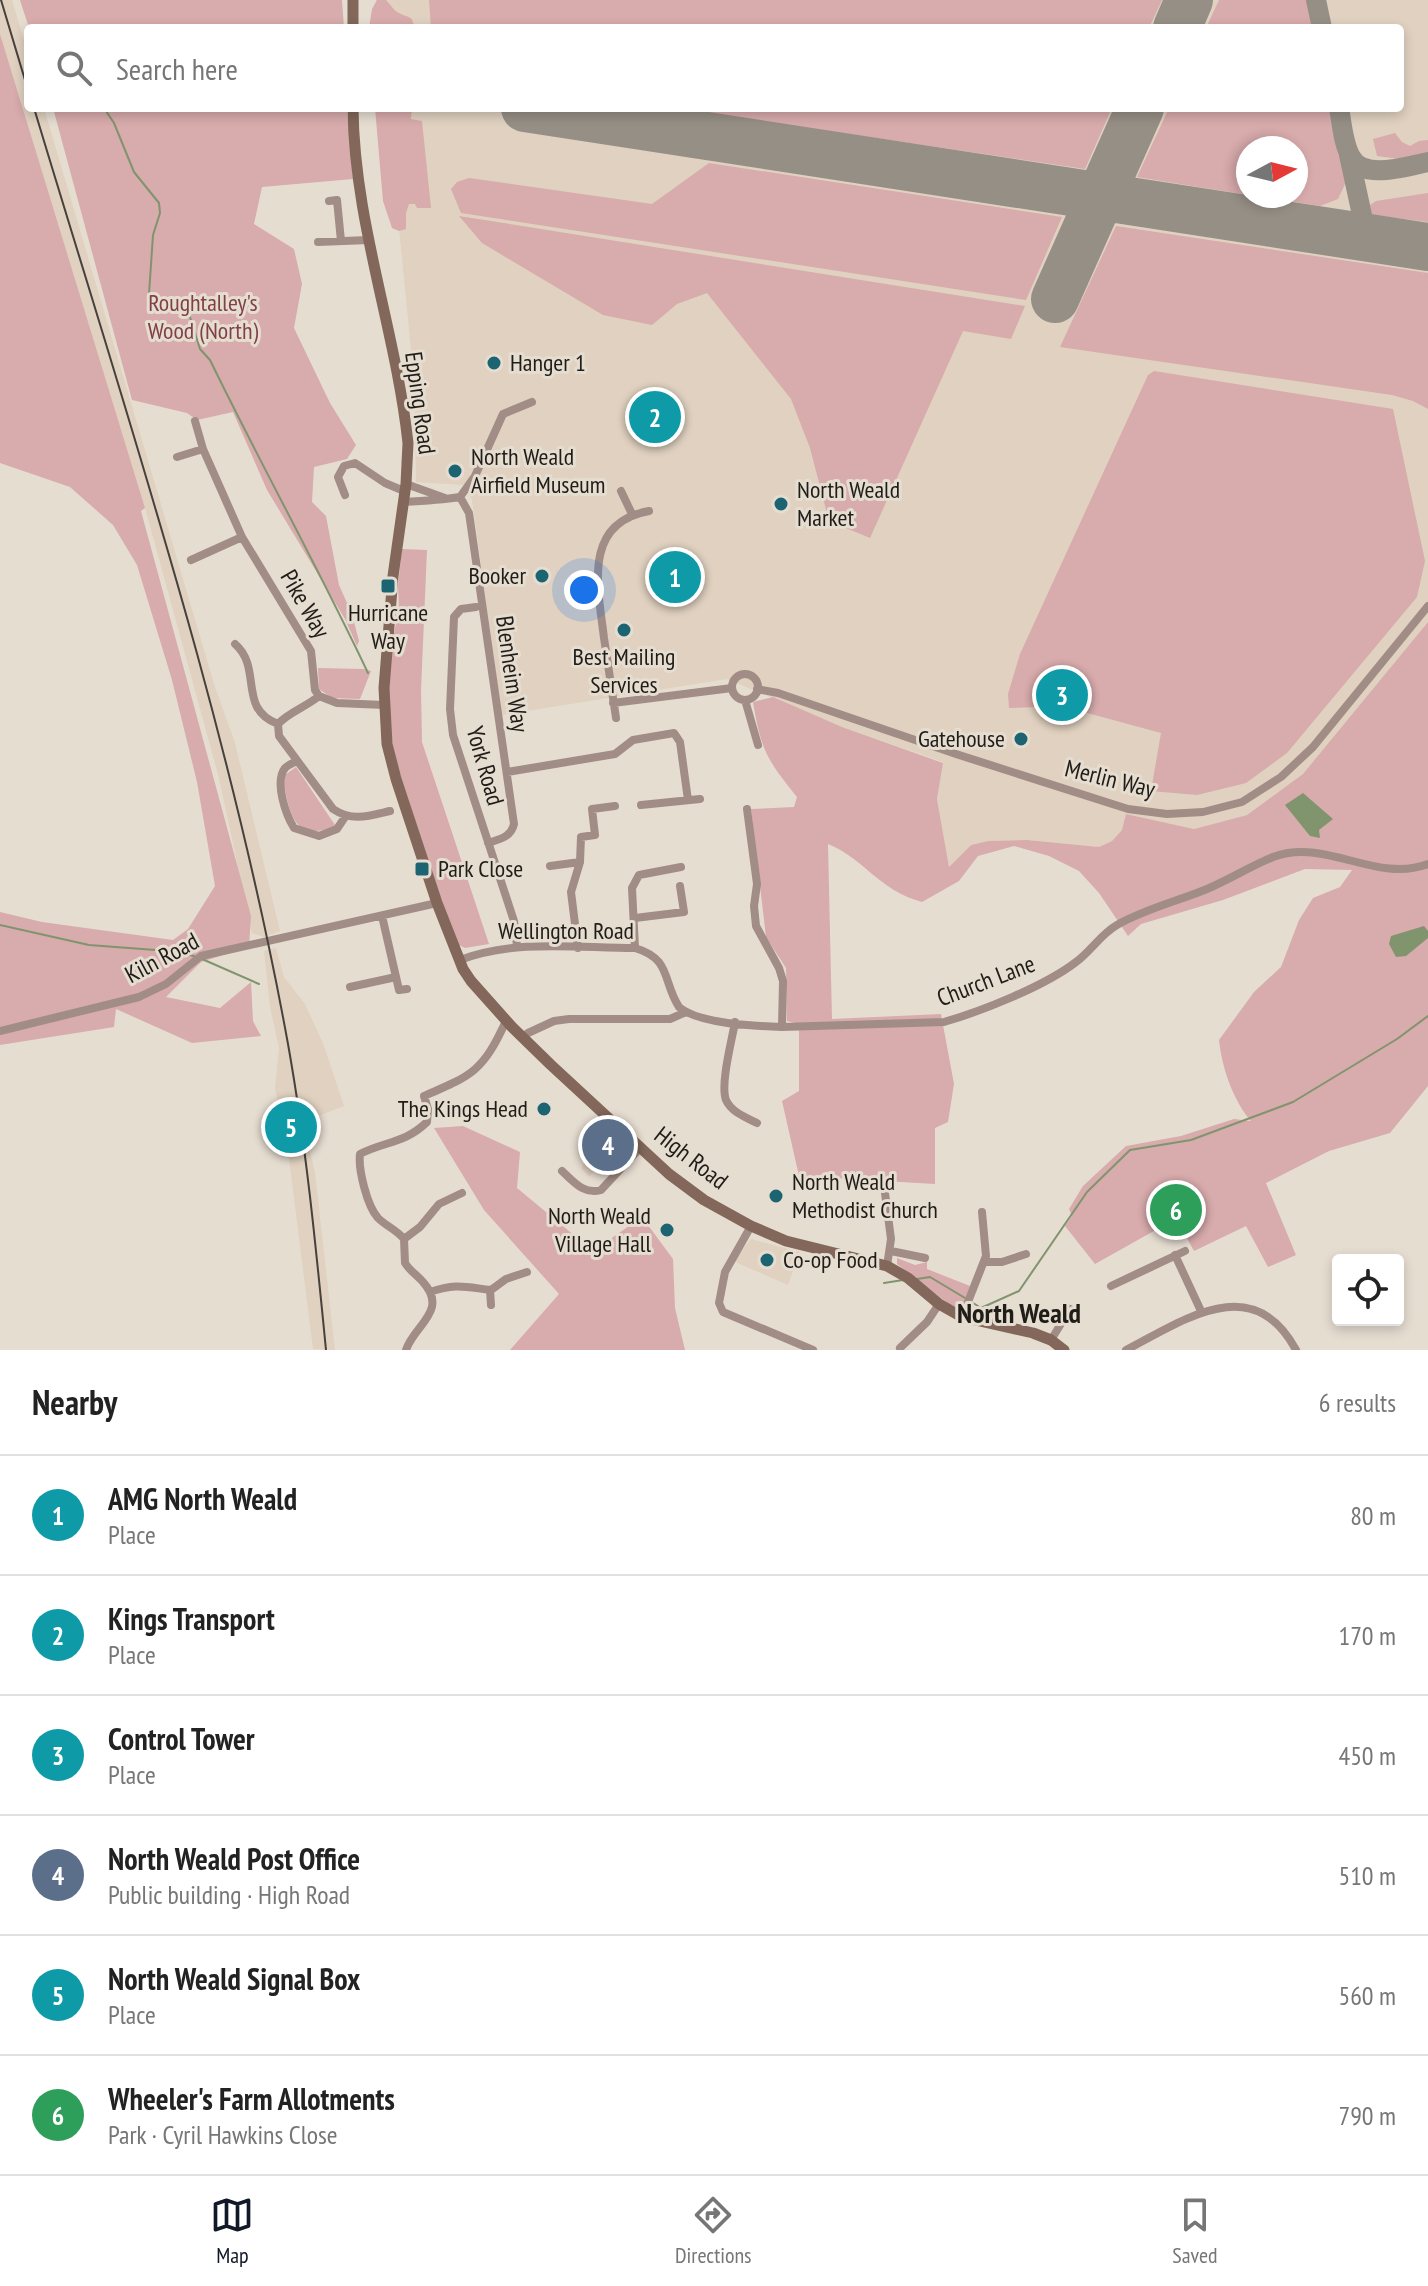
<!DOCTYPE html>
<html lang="en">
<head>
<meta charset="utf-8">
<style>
  :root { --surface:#fff; --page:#f2f2f2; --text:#222; --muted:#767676; --line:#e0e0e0; --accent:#111827 }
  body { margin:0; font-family:"PT Sans Narrow",sans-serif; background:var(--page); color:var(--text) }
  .controls { position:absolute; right:24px; bottom:24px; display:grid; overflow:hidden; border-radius:8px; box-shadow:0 4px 12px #0003 }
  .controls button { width:72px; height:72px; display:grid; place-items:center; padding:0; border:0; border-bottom:2px solid var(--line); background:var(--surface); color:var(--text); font:40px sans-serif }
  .compass { position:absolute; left:1236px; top:136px; width:72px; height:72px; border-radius:50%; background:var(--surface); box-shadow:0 4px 12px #0003; rotate:83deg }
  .you { position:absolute; left:584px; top:590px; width:28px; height:28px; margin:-20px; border:6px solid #fff; border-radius:50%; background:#1a73e8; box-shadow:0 0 0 12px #1a73e833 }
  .badge { display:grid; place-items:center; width:52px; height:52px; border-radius:50%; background:var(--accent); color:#fff; font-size:26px; font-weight:700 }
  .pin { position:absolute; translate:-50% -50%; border:4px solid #fff; box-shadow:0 2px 8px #0006 }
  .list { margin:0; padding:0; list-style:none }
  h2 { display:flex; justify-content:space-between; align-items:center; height:104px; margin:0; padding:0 32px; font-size:34px }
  h2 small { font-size:26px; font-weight:400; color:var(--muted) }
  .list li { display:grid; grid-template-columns:52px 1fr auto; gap:24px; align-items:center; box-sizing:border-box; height:120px; padding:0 32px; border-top:2px solid var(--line) }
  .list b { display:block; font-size:30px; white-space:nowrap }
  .list p { margin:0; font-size:26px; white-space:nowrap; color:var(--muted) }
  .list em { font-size:26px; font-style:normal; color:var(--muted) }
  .icon { flex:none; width:44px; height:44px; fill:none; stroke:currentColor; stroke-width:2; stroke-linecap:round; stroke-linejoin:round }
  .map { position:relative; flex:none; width:1428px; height:1350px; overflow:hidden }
  .search { position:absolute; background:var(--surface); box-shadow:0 4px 12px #0003; left:24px; right:24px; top:24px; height:88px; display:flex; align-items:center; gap:20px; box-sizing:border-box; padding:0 28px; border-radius:8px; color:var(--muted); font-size:30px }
  .sheet { height:824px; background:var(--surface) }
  nav { display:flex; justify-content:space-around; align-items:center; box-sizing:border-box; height:112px; border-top:2px solid var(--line); background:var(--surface); font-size:22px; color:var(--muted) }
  nav a { display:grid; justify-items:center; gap:4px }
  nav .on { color:var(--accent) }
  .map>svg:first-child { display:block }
</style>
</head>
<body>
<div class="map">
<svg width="1428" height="1350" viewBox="0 0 1428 1350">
  <rect width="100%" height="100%" fill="#e6ddd1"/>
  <path fill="#e0d1c0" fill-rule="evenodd" d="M0 0H12L28 54V108H44L214 684 235 743 280 931 264 937 252 933 219 778 145 508 0 34Z
    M376 0H1428V622L1303 775 1247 815 1194 829 1127 814 1122 830 1112 841 1099 847 1027 840 988 841 971 845 949 867 937 799 943 762 842 727 727 679 502 715 472 500 464 485 416 482 415 390 387 108H1400V28H379ZM1248 148H1296V196H1248Z
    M276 948 284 977 305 1004 323 1043 344 1106 306 1121 305 1130 315 1173 335 1350 313 1349 289 1159 275 1088 279 1048 270 1007 264 951Z
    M598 1121 622 1142 589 1177 581 1168 595 1149 583 1138Z
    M751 1239 800 1252 788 1285 733 1261Z"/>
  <path fill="#d8abac" d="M20 0H342L344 28H29Z
    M377 0H386C390 4 394 11 399 13 408 18 413 15 414 28H369L372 9Z
    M429 0H1162L1149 28H431Z
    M1219 0H1307L1313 28H1206Z
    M0 34 145 508 141 511 251 916 249 947 201 962 166 997 220 1008 251 982 253 1021 261 1036 192 1043 116 1009 114 1027 0 1045V912L42 922 173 940 188 929 215 886 197 782 172 680 137 565 113 525 70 487 0 463Z
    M53 108H347L353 179 262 187 254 224 294 249 302 284 294 328 330 403 356 445 347 459 314 467 312 502 326 516 339 585 352 614 359 641 357 646 345 619 267 490 233 412 197 420 187 413 132 400Z
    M375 108H412L411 119 422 121 431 208H417L415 204H409L406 213V229L399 231 392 228 383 201Z
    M675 108H1112L1085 169Z
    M1169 108H1330L1346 182 1338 199 1320 206 1257 196H1296V148H1248V195L1137 177Z
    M1395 133 1402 142 1410 146 1419 141 1428 140V156L1407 160 1377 156 1373 139Z
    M709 163 1062 217 1026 300 461 213 451 189 457 182 469 178 652 204Z
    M1428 193V222L1372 215 1370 205 1376 201Z
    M459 216 1025 306 1011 339 963 331 870 538 829 521 810 448 791 399 707 293 677 304 652 325 603 315 482 243Z
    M1116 226 1428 273V409L1413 401 1392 395 1060 347Z
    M1154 371 1393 409 1425 561 1417 597 1287 753 1246 783 1197 795 1151 791 1161 733 1080 711 1085 689 1046 679 1040 707 1009 708 1008 694 1020 654 1148 375Z
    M402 549 427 550 421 690 422 742 489 944 465 948 459 945 441 900 395 759 391 735 388 689 392 643 399 609 398 585Z
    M1428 622V1086L1390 1133 1329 1151 1266 1183 1296 1255 1268 1267 1246 1226 1194 1251 1179 1224 1161 1227 1095 1264 1065 1226 1072 1216 1069 1209 1083 1186 1126 1146 1181 1136 1234 1119 1251 1121C1233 1100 1222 1068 1219 1040L1254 992 1281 967 1299 920 1313 898 1340 887 1352 870 1305 869 1223 900 1141 924 1128 936 1099 893 1079 871 1049 856 1014 846 978 856 959 881 922 902C878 890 865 859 828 844L832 1019 941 1014 954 1084 948 1122 935 1128V1184L799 1176 782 1101 799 1091V1024L787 1021 786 968 766 937 751 809 794 807 797 797C767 760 761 750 753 702L773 697 842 727 943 763 937 799 949 867 971 845 988 841 1027 840 1099 847 1112 841 1122 830 1126 814 1194 829 1247 815 1303 774Z
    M318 668 364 669 371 671 360 699 332 698 319 689Z
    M296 767 335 825 334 827C292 842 290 812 283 780L285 775Z
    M463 1126 520 1152 517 1188 593 1251 642 1217 673 1259 675 1308 685 1350H510L559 1294 484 1210 434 1128Z
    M897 1258 915 1265 927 1262V1269L970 1286 963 1304 958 1307 950 1305 897 1264Z"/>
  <path fill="#80946e" d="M1303 793 1333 819 1319 830 1320 838 1310 836 1285 805Z
    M1424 926 1428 931V938L1406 956 1396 957 1389 944 1391 936Z"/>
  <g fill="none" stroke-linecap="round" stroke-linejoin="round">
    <path stroke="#80946e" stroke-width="2" d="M104 108 114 123 134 172 159 203 160 213 153 235 149 294 155 304 190 317 200 349 210 360C261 465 318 567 368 673
      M0 925 89 945 182 952 196 957
      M202 959 259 984
      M917 1279 930 1277 965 1298
      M884 1283 903 1280
      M970 1301 981 1308 1019 1291 1087 1192 1130 1150 1191 1140 1293 1102 1397 1039 1428 1016"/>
    <path stroke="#968f86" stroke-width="20" d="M1316 0 1322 28
      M1339 108C1342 123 1343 144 1351 157 1363 181 1407 166 1428 162
      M1349 155 1367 238"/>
    <path stroke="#968f86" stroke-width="48" d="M1177 28 1189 0
      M525 108 1428 247
      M1055 299 1140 108"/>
    <path stroke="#a18d85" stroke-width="8" d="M329 201 337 200 341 241
      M318 242 369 240
      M195 421 203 449 242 537 311 651 315 690 319 696
      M177 457 203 449
      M406 484 445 498
      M621 491 632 514
      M345 495 338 477 344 466 355 463 385 483 404 491
      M460 497 469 513 514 824C511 837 500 839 488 843
      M403 502C423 501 441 500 460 497L475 476 503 414 532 402
      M191 560 242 537
      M476 607 461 609 454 617 450 709 453 735 514 921 517 946
      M235 644C263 668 237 709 278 724
      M732 687a13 13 0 1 1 26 0a13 13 0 1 1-26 0Z
      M757 689 778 693 956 754 1128 809 1167 814 1203 812 1242 802 1281 777 1313 747 1428 606
      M319 696C306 707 289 712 278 724L279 736 333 809C352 822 369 816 390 811
      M319 696 337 703 384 705
      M745 700 758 745
      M613 703 732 688
      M616 718C612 691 608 664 604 638 598 588 582 523 649 511
      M297 761C293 763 288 765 285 768 274 782 286 815 294 828L319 836 337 829 345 817
      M507 772 615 754 633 740 674 733 680 742 688 800
      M641 805 700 799
      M747 809 757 884 754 906 756 926 779 968 783 981 782 1027
      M550 866 580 862
      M382 916 399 990 407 989
      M635 918 684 912 680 886
      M578 948 571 892 580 862 581 837 595 835 592 809 615 806
      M635 948 632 888 639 875 681 867
      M460 960C516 939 576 948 635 948 672 959 662 981 679 1007 699 1024 755 1026 782 1027L944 1022C982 1011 1045 986 1076 962 1091 951 1101 934 1117 925 1145 909 1178 901 1207 889 1230 879 1251 866 1273 857 1325 837 1376 884 1428 864
      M350 987 396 977
      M735 1022C732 1040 720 1084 726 1100 731 1112 747 1118 757 1123
      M0 1031 139 997 166 984 201 956 437 903
      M528 1033 554 1021 569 1019H670L686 1012
      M562 1171C574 1182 584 1195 601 1190L641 1147
      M885 1193 891 1239 887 1266
      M751 1226 725 1272 719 1303 723 1312 813 1350
      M404 1239 420 1227 439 1204 462 1193
      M891 1251 925 1258
      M1175 1255 1201 1311
      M985 1262H1002L1026 1254
      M1111 1286 1185 1251
      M490 1290 491 1305
      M430 1292C456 1283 465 1287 491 1290L506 1279 527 1272
      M962 1317 986 1256 982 1212
      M1051 1340 1070 1309
      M900 1348 927 1322 939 1304
      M406 1350C414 1325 449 1311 423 1282 417 1275 410 1271 405 1263L404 1239C397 1230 386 1226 378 1218 367 1206 358 1169 360 1154 385 1141 404 1144 427 1122L428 1109 424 1096C473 1075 483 1071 506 1021
      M1126 1350C1184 1320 1253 1270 1296 1350"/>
    <path stroke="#82675a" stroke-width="11" d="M353 0V28
      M353 108C354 222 396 331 408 443L406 484 393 576 384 688 387 744 396 779 437 903 463 969 471 981 512 1027 551 1065 669 1174 704 1200 751 1226 786 1241 887 1266 908 1278 939 1304 962 1317 1033 1333 1051 1340 1064 1350"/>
    <path stroke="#46413c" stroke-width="2" d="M1 0 28 90
      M34 108C127 417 230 725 288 1044 306 1145 316 1248 326 1350"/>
  </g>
  <g fill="#1d6473" stroke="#e6ddd1" stroke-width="3">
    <circle cx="494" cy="363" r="8"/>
    <circle cx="455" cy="471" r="8"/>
    <circle cx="781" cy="504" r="8"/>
    <circle cx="542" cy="576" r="8"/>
    <rect x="380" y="578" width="16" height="16" rx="4"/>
    <circle cx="624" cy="630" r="8"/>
    <circle cx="1021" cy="739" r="8"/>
    <rect x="414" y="861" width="16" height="16" rx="4"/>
    <circle cx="544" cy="1109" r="8"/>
    <circle cx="776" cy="1196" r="8"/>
    <circle cx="667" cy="1230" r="8"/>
    <circle cx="767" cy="1260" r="8"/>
  </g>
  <g text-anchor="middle" stroke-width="6" stroke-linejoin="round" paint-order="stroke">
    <g font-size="24" fill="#814045" stroke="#e6ddd1">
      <text x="203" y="311">Roughtalley's<tspan x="203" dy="28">Wood (North)</tspan></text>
    </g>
    <g font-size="24" fill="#201c18" stroke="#e6ddd1" text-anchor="start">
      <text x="510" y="371">Hanger 1</text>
      <text x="471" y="465">North Weald<tspan x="471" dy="28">Airfield Museum</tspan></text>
      <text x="797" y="498">North Weald<tspan x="797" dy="28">Market</tspan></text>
      <text x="526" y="584" text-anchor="end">Booker</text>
      <text x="388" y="621" text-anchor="middle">Hurricane<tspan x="388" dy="28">Way</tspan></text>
      <text x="624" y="665" text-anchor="middle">Best Mailing<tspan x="624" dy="28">Services</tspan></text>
      <text x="1005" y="747" text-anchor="end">Gatehouse</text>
      <text x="438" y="877">Park Close</text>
      <text x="528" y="1117" text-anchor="end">The Kings Head</text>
      <text x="792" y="1190">North Weald<tspan x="792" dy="28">Methodist Church</tspan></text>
      <text x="651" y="1224" text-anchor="end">North Weald<tspan x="651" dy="28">Village Hall</tspan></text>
      <text x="783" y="1268">Co-op Food</text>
    </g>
    <g font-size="24" fill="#201c18" stroke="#e6ddd1">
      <text transform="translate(420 403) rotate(82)" y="8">Epping Road</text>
      <text transform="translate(305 604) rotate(60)" y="8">Pike Way</text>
      <text transform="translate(512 674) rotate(82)" y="8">Blenheim Way</text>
      <text transform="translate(485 766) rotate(74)" y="8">York Road</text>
      <text transform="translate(1110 779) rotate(14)" y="8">Merlin Way</text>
      <text x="566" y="939">Wellington Road</text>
      <text transform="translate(162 958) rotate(-28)" y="8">Kiln Road</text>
      <text transform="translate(986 981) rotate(-21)" y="8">Church Lane</text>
      <text transform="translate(691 1158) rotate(38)" y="8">High Road</text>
    </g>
    <g font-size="28" font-weight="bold" fill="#201c18" stroke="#e6ddd1">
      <text x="1019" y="1323">North Weald</text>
    </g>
  </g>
</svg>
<div class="controls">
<button><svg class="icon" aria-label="locate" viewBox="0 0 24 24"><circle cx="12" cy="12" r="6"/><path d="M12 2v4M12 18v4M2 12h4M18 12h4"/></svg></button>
</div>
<svg class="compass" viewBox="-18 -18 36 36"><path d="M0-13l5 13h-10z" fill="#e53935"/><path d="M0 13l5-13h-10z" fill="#767676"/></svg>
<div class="you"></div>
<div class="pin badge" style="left:675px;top:577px;background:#0f9aa8">1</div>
<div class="pin badge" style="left:655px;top:417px;background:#0f9aa8">2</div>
<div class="pin badge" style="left:1062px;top:695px;background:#0f9aa8">3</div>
<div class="pin badge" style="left:608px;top:1145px;background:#5c6f8a">4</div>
<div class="pin badge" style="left:291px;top:1127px;background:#0f9aa8">5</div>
<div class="pin badge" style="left:1176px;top:1210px;background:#2e9e5b">6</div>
<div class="search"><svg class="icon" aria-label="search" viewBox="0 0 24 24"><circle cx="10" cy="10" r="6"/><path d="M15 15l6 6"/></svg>Search here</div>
</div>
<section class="sheet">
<h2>Nearby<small>6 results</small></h2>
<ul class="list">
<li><span class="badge" style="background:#0f9aa8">1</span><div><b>AMG North Weald</b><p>Place</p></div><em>80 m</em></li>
<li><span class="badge" style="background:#0f9aa8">2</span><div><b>Kings Transport</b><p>Place</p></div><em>170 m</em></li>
<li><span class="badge" style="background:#0f9aa8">3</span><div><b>Control Tower</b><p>Place</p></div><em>450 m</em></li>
<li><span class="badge" style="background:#5c6f8a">4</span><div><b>North Weald Post Office</b><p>Public building · High Road</p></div><em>510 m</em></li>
<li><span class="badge" style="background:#0f9aa8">5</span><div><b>North Weald Signal Box</b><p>Place</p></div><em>560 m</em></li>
<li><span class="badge" style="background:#2e9e5b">6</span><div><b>Wheeler's Farm Allotments</b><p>Park · Cyril Hawkins Close</p></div><em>790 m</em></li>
</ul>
</section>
<nav>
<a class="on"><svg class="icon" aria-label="map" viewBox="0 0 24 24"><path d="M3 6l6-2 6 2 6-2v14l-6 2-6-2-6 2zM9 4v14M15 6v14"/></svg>Map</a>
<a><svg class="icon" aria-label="directions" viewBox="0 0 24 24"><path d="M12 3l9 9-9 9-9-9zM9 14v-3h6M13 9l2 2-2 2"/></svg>Directions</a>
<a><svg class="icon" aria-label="saved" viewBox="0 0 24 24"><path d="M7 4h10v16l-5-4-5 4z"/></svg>Saved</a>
</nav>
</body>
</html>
